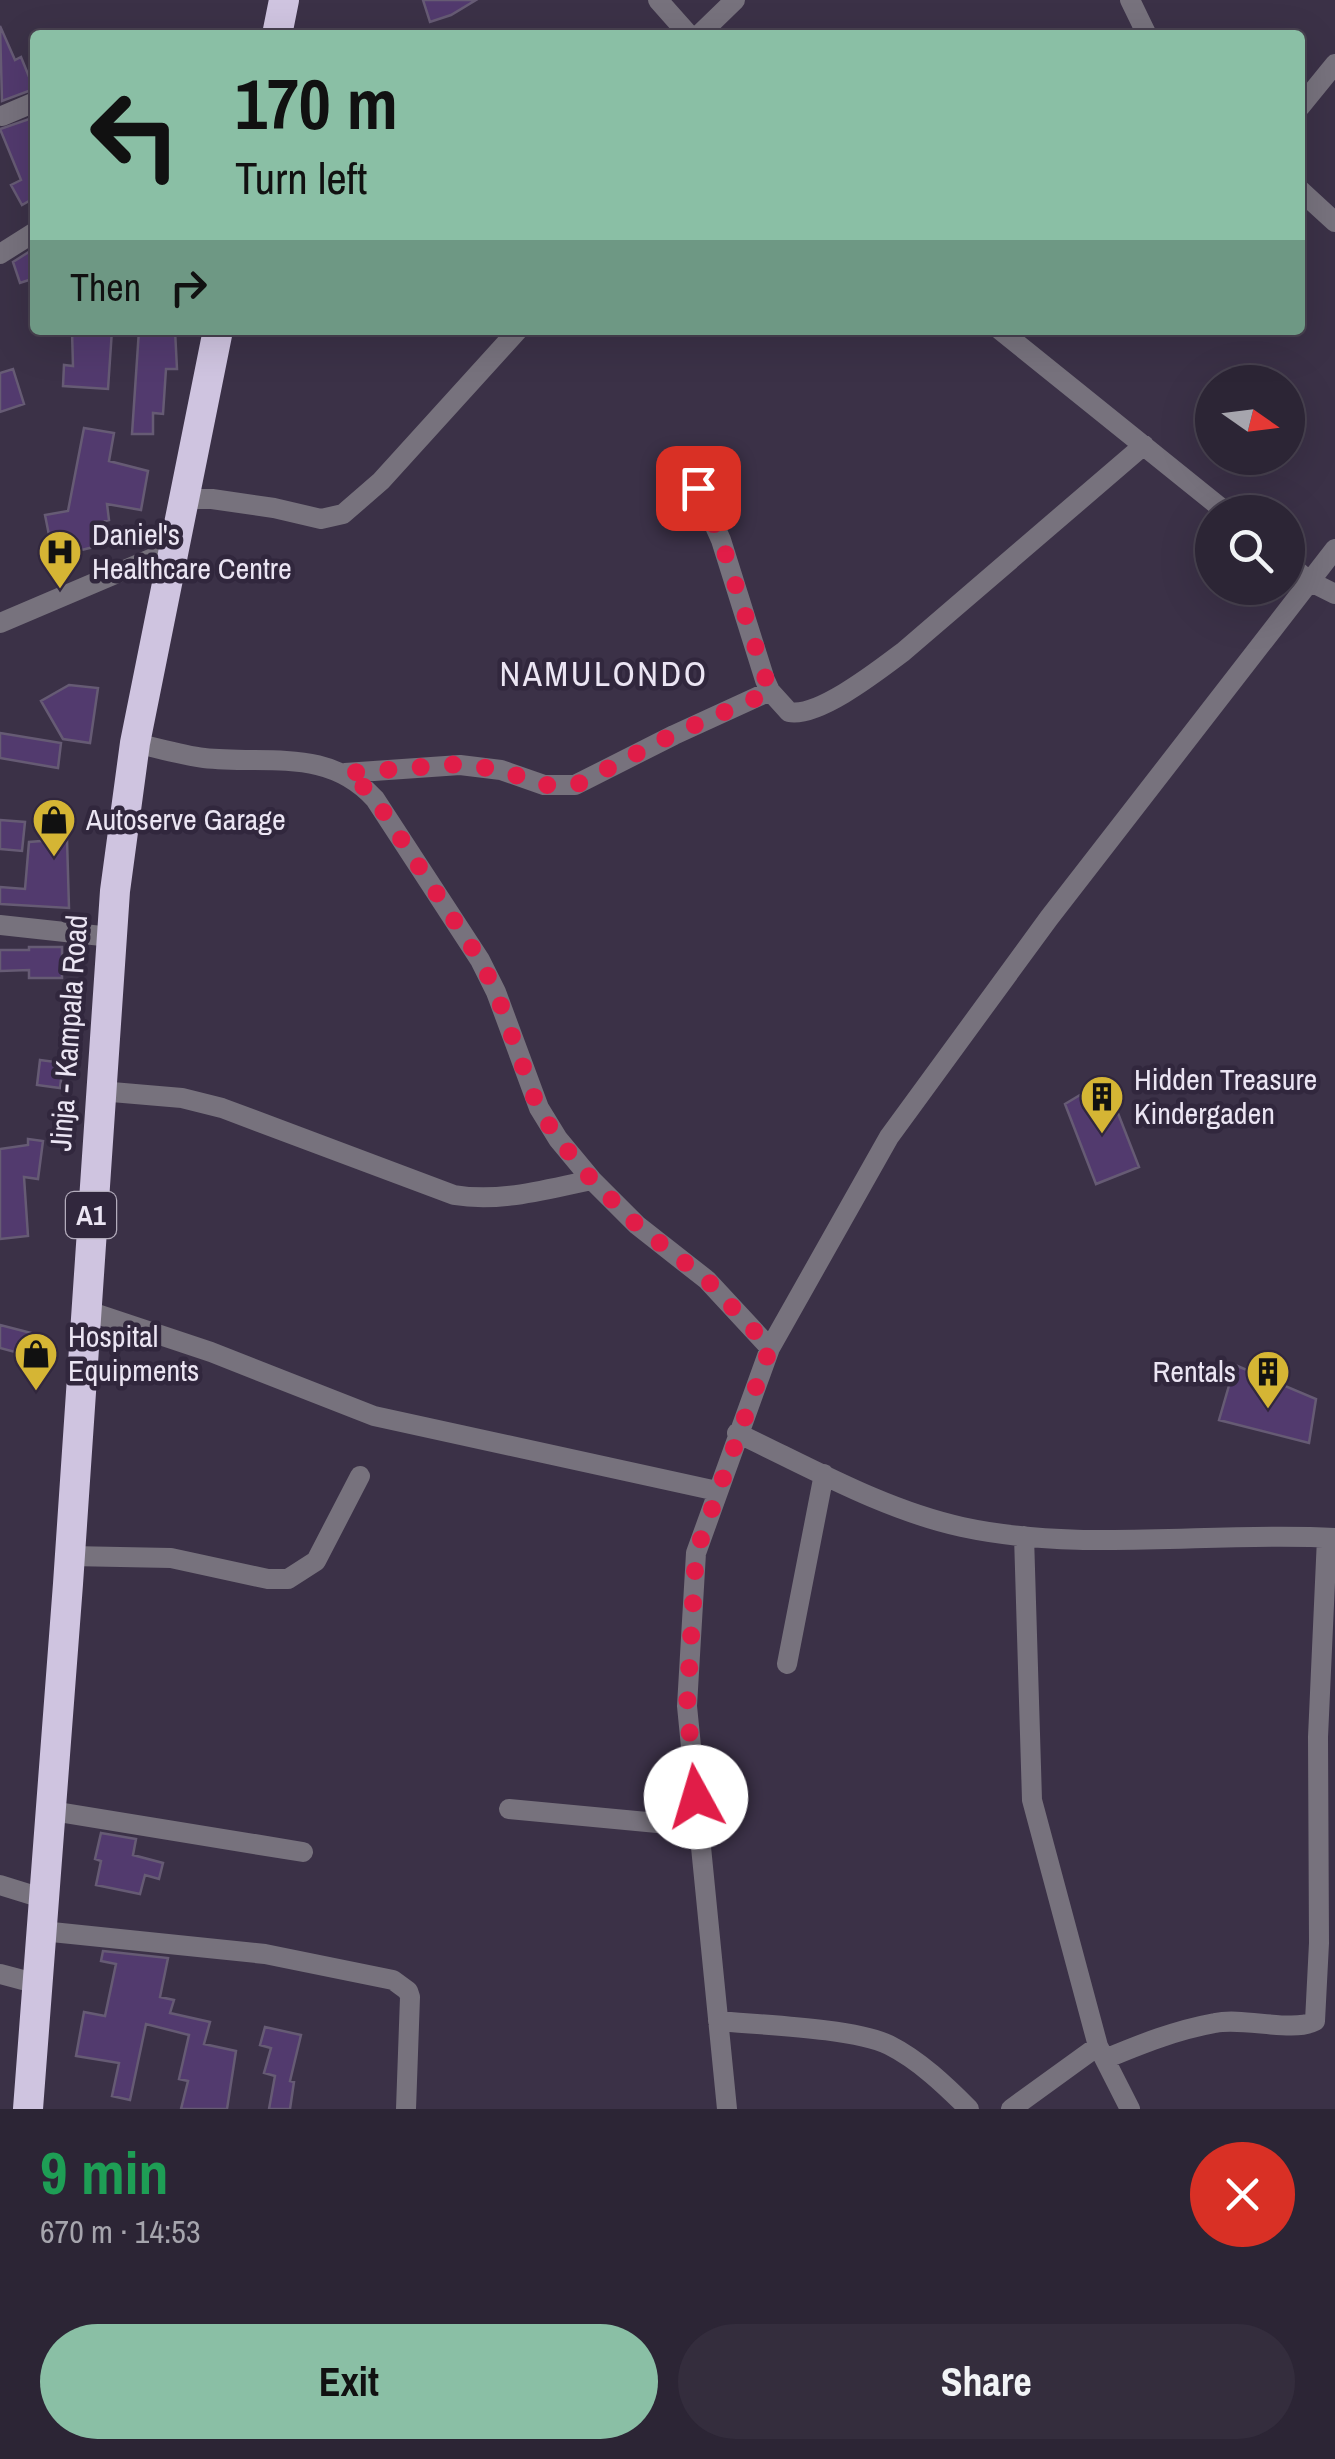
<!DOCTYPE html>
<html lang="en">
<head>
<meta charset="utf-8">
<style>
	body { margin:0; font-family:"Archivo Narrow",sans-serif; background:#342d3d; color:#f1f3f6; height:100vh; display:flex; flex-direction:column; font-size:38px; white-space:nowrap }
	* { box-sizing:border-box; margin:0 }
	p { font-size:32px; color:#a6a5ad }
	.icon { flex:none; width:55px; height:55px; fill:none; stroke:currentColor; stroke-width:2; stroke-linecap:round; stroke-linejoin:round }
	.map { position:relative; height:2109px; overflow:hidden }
	.drawer { display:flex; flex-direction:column; background:#2c2535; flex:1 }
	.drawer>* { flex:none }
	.banner { position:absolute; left:30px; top:30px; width:1275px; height:305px; border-radius:10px; box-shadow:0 10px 40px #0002,0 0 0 2px #484250; background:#8abfa5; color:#111; overflow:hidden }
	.needle { width:65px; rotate:104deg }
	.tools { position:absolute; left:1195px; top:365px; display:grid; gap:20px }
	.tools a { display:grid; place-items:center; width:110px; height:110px; border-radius:50%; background:#2c2535; box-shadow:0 10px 40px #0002,0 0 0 2px #484250; font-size:50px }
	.pin { position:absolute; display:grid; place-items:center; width:85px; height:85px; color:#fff; margin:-42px; border-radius:20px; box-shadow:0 5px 15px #0006 }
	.me { position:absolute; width:110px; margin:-55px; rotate:354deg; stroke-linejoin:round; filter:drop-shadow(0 0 8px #0008) }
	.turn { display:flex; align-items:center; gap:35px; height:210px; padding:0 40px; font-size:45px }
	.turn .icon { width:130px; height:130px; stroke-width:2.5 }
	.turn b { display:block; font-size:70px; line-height:85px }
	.then { display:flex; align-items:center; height:95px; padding:0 40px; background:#0003; gap:20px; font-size:38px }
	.round { display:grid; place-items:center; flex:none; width:105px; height:105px; border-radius:52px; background:#342d3d }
	.headline { display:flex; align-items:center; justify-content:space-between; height:170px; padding:0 40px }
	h1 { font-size:60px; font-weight:700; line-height:75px; color:#1e9e55 }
	.cta { display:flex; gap:20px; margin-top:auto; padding:20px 40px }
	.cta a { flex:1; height:115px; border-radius:60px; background:#8abfa5; color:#111; font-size:40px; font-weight:700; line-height:115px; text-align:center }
	.cta a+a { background:#342d3d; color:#f1f3f6 }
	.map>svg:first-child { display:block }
	.building { fill:#523a6e; stroke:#665b74; stroke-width:2.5 }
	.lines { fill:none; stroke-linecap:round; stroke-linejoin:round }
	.minor { stroke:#77727d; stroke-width:20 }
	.highway { stroke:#cfc4e0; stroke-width:30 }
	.route { stroke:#e11d48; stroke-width:18; stroke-dasharray:0 32.4 }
	.labels { text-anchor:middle; stroke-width:9; stroke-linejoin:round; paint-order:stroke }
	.shield { fill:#31273d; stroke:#b3acbc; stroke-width:2.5 }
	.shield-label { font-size:28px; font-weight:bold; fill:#ebe5f3 }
	.poi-label { font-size:30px; fill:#ebe5f3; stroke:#31273d; text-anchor:start }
	.street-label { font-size:30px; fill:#ebe5f3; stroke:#31273d }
	.quarter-label { font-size:35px; letter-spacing:2.5px; fill:#ebe5f3; stroke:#31273d }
</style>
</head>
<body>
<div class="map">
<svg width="1335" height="2109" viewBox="0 0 1335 2109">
	<rect width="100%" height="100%" fill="#3b3147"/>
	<path class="building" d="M423,0H476L451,15L430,22Z
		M0,26L15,60L21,57L34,89L2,101Z
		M35,117V214L29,201L22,205L11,185L21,180L0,129Z
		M35,248V278L20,283L13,262Z
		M112,330L108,389L63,386L64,365L73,366L72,331Z
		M139,330H175L177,369H166L163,414L153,413V434H132Z
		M13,369L24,404L0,412V373Z
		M84,428L114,433L109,461L148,471L141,510L107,504L109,520L105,521L110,543L49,558L45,541L50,540L45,515L68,511Z
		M69,685L98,688L90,743L63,739L41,701Z
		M0,733L61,743L58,768L0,758Z
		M0,820L25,822L22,851L0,849Z
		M67,839L69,908L0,904V887L25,889L29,842Z
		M29,947H62V978H29V970L0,971V950H29Z
		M40,1060L63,1063L60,1088L37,1085Z
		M1105,1080L1139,1167L1096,1184L1065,1104Z
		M28,1139L43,1141L38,1179L24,1177L28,1236L0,1239V1149L28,1145Z
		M0,1325L31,1333L26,1355L0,1348Z
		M1235,1365L1316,1399L1309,1443L1219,1420Z
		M101,1833L136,1839L133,1855L163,1863L159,1879L145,1875L140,1894L96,1885L101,1861L95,1859Z
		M103,1951L168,1958L160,1997L174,2000L170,2013L210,2022L204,2044L236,2051L227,2109H181L188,2081L179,2079L189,2035L146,2024L130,2100L112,2096L119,2063L76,2056L84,2012L105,2016L116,1964L101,1961Z
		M265,2027L301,2035L290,2081L294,2082L290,2109H269L275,2076L264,2073L271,2048L260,2045Z"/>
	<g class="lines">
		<path class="minor" d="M658,0L689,35
			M1130,0L1147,35
			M699,35L735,0
			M1300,107L1335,64
			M2,116L35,102
			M1300,190L1335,222
			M0,254L35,232
			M1000,330L1226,512
			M698,488L721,540L765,680L770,691L789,712C818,718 879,670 903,652L1144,445
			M184,499H212L274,508L321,519L343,514L381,481L518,330
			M1288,563L1309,581L1335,594
			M0,623L174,549
			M135,743C158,748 181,755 204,758C267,765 328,747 375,799L480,960L496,992L539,1108L558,1139L592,1180L637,1225L707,1280L770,1348
			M345,773L460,765L501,770L544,785H575L674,735L770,691
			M0,925L111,937
			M100,1091L182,1098L222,1108L454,1195C501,1203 546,1189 592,1180
			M85,1310L211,1352L374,1416L717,1491
			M737,1433C809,1467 884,1510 962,1527C1082,1553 1213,1531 1335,1538
			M1024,1536L1032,1800L1098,2046L1130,2109
			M70,1556L171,1558L268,1579H288L316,1561L360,1476
			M787,1664L824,1474
			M509,1809L700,1827
			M52,1811L303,1852
			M0,1885L45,1899
			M42,1931L265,1954L393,1980L408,1991L410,1997L406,2109
			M0,1974L38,1984
			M718,2021C760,2025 854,2028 889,2045C919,2060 946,2086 969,2109
			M1105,2059C1141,2044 1176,2030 1215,2023C1244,2017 1293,2033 1315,2021L1319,1943L1318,1737L1327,1538
			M727,2109L687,1706L696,1553L770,1348L889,1137L1049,918L1335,549
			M1011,2109L1098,2046"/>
		<path class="highway" d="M277,35L284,0
			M28,2109L68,1584L115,891L135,743L218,330"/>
	</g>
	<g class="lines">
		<path class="route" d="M696,1797L687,1706L696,1553L770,1348L707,1280L637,1225L592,1180L558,1139L538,1108L496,992L480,960L375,799L359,782L346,773L460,764L501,770L544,785H576L674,734L770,692L721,540L698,488"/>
	</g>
	<defs>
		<symbol id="hospital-pin" viewBox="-11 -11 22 30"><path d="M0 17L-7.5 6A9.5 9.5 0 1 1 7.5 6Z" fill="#d5b534" stroke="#31273d"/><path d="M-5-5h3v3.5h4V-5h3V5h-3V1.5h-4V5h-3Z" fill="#111"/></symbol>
		<symbol id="shop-pin" viewBox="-11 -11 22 30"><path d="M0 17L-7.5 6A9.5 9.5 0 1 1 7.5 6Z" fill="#d5b534" stroke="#31273d"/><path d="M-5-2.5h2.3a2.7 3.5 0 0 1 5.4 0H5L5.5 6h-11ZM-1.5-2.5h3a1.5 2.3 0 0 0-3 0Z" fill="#111"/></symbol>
		<symbol id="building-pin" viewBox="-11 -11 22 30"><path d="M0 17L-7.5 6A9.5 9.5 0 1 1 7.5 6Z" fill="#d5b534" stroke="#31273d"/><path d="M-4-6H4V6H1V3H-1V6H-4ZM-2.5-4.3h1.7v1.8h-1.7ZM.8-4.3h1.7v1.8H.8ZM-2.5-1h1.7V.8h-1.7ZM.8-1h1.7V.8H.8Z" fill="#111"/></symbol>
	</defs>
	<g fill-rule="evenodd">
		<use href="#hospital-pin" x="35" y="527" width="50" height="68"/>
		<use href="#shop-pin" x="29" y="795" width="50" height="68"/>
		<use href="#building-pin" x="1077" y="1072" width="50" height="68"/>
		<use href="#shop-pin" x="11" y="1329" width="50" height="68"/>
		<use href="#building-pin" x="1243" y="1347" width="50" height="68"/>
	</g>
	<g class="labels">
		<rect class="shield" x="66" y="1192" width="50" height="46" rx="8"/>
		<g class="shield-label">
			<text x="91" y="1225">A1</text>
		</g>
		<g class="poi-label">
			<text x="92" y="545">Daniel's<tspan x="92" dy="34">Healthcare Centre</tspan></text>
			<text x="86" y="830">Autoserve Garage</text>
			<text x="1134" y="1090">Hidden Treasure<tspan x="1134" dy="34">Kindergaden</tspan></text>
			<text x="68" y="1347">Hospital<tspan x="68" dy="34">Equipments</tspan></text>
			<text x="1236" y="1382" text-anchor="end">Rentals</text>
		</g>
		<g class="street-label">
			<text transform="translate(69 1033) rotate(-86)" y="10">Jinja - Kampala Road</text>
		</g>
		<g class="quarter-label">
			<text x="604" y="686">NAMULONDO</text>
		</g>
	</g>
</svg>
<div class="tools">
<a><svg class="needle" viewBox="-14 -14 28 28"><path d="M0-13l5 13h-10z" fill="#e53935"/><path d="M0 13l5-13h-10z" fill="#a6a5ad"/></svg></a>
<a><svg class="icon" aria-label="search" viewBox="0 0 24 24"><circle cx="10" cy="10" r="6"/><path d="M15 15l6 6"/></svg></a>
</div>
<div class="pin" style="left:698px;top:488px;background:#d93025"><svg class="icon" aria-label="arrive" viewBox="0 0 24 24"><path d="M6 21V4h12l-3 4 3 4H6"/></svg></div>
<svg class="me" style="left:696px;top:1797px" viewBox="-20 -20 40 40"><circle r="19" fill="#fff"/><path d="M0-13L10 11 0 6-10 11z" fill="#e11d48"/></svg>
<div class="banner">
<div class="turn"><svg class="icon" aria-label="left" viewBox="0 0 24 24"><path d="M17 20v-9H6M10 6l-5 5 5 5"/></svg><div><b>170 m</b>Turn left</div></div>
<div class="then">Then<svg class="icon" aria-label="right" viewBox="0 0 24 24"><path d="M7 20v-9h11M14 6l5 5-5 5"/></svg></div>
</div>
</div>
<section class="drawer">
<div class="headline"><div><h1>9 min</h1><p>670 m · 14:53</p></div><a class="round" style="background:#d93025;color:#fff"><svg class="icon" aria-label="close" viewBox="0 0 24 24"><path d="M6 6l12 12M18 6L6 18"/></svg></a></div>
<div class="cta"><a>Exit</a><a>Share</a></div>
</section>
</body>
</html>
